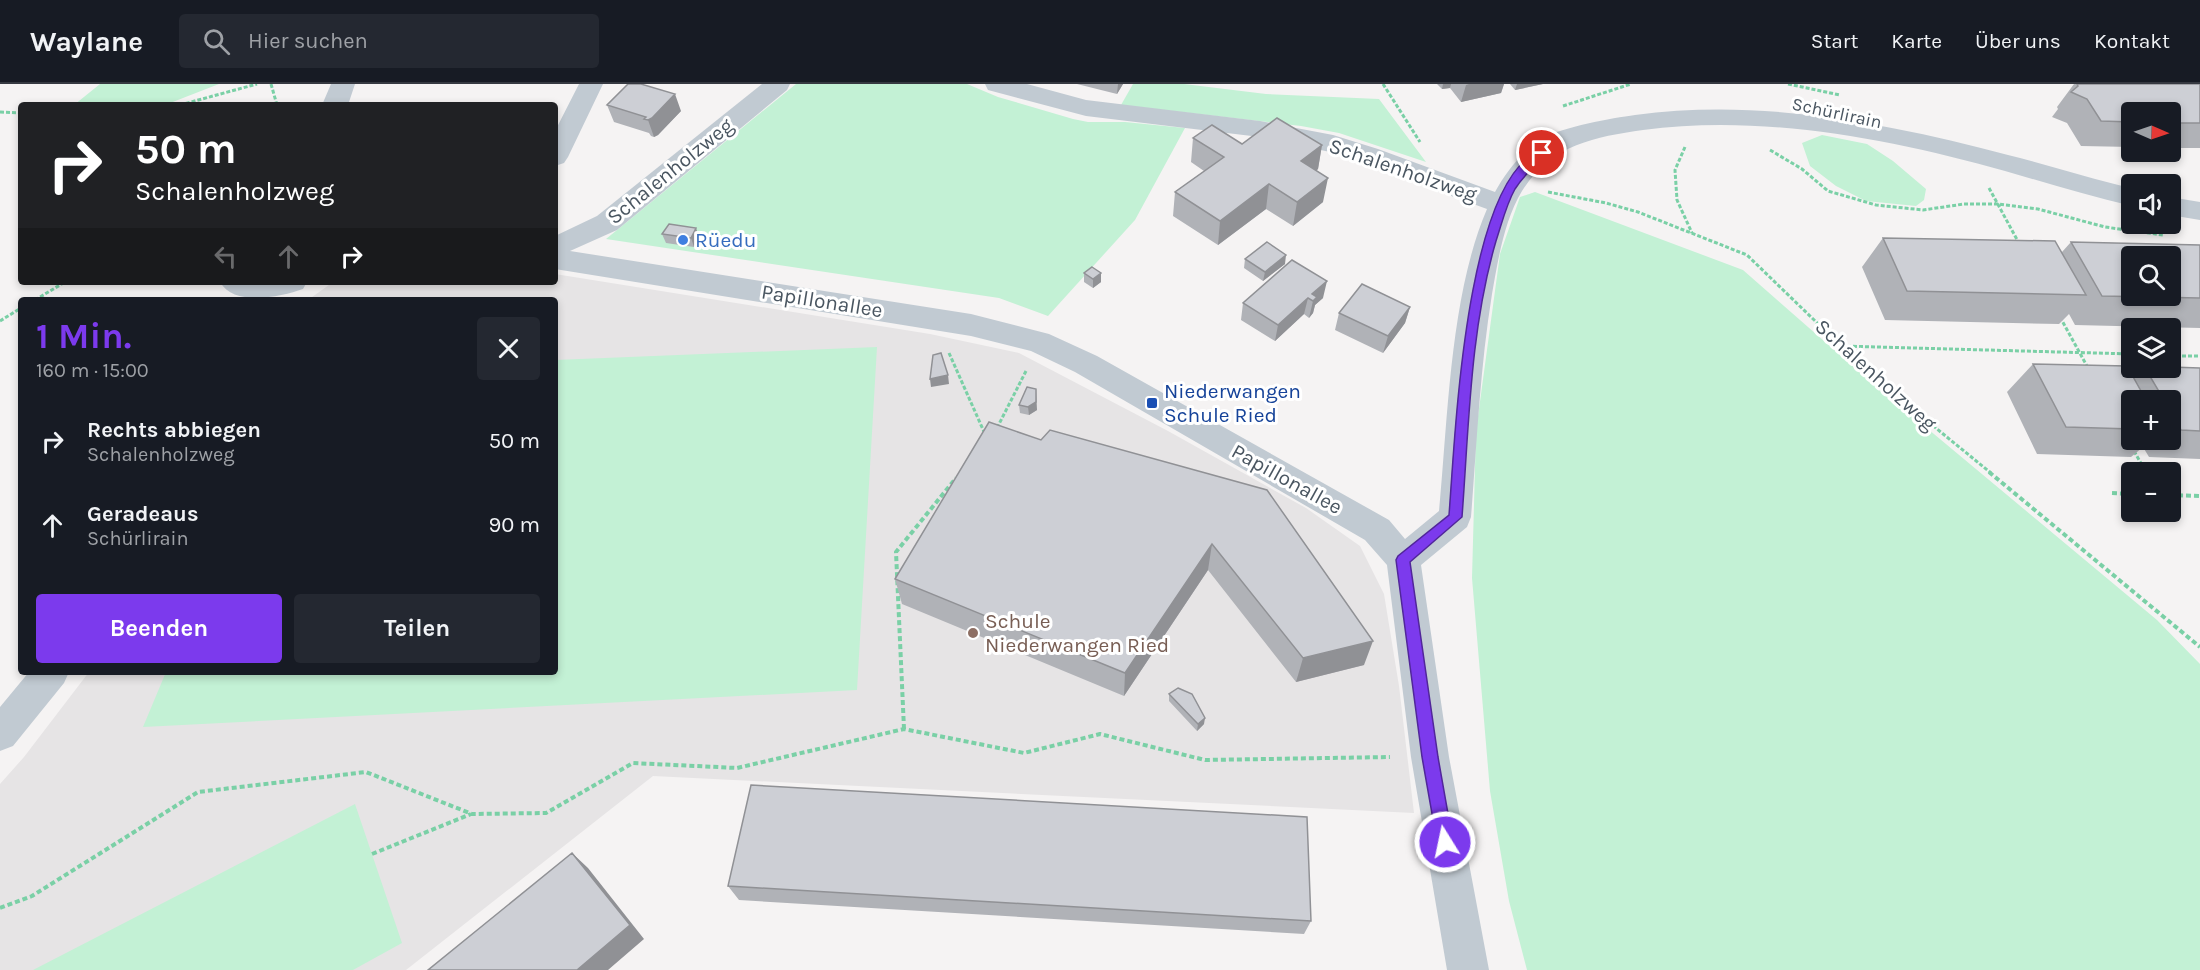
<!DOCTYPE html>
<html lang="de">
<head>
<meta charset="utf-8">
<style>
	body { margin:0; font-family:Karla,sans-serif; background:#242831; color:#f1f3f6; height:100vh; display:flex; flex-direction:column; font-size:22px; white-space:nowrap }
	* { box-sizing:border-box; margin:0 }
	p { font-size:20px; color:#9ea1a6 }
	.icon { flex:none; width:33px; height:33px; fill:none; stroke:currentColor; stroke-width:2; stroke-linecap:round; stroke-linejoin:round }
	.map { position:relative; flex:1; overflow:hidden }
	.panel { position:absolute; left:18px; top:213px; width:540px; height:378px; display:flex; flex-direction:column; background:#171b24; border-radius:6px; box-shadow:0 3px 9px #0003 }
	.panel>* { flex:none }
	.banner { position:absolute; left:18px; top:18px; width:540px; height:183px; border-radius:6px; box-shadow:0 3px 9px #0003; background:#202124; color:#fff; overflow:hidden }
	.needle { width:39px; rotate:92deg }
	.tools { position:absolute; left:2121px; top:18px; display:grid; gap:12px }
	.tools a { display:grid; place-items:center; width:60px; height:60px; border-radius:6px; background:#171b24; box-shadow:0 3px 9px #0003; font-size:30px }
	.pin { position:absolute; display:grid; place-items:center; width:51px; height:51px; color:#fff; margin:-26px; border:3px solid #fff; border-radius:50%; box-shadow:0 2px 6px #0007 }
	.me { position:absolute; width:66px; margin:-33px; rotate:350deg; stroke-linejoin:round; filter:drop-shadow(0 0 4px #0008) }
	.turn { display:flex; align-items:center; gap:21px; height:126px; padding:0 18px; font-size:27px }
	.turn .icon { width:78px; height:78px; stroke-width:2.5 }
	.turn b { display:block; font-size:42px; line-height:51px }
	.lanes { display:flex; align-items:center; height:57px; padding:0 18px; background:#0003; justify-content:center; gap:30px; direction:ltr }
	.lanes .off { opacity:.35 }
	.round { display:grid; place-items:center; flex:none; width:63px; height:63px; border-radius:6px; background:#242831 }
	.headline { display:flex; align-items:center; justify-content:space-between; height:102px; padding:0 18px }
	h1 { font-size:36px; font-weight:700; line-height:45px; color:#7c3aed }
	.action { display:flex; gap:12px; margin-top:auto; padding:12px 18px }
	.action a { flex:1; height:69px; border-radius:6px; background:#7c3aed; color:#fff; font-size:24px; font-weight:700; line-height:69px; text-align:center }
	.action a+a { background:#242831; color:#f1f3f6 }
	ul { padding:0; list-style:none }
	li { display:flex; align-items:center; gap:18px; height:84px; padding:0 18px }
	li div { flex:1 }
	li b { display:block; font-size:22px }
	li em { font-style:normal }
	header { display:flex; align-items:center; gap:36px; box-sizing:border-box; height:84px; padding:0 30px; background:#171b24; border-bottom:2px solid #363941 }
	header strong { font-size:28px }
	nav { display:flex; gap:33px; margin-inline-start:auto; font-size:21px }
	.search { width:420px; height:54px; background:#242831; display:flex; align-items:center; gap:15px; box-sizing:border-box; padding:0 21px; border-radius:6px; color:#9ea1a6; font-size:22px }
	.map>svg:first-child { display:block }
	.education { fill:#e6e4e5 }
	.green { fill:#c3f1d5 }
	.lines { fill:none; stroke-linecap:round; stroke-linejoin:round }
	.path-far1 { stroke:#7ad0a6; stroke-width:3; stroke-dasharray:4 2; stroke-linecap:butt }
	.path { stroke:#7ad0a6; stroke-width:4; stroke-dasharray:5 3; stroke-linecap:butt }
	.minor { fill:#c1cad2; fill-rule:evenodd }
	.wall { fill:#b0b2b7; fill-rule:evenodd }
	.shaded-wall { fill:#909195 }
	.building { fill:#cdcfd5; stroke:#909195; stroke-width:1.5; fill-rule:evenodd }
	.route { fill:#7c3aed; stroke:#51269a; stroke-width:1.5 }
	.shop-dot { fill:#3f7fe0; stroke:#fff; stroke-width:2 }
	.transit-dot { fill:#1a4fb4; stroke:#fff; stroke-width:2 }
	.education-dot { fill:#8d6e63; stroke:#fff; stroke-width:2 }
	.labels { text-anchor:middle; stroke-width:6; stroke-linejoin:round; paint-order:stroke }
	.far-street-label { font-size:18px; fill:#4a5661; stroke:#fff }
	.street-label { font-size:21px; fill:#4a5661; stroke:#fff }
	.shop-label { font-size:21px; fill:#366cbe; stroke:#fff; text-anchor:start }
	.transit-label { font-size:21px; fill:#164399; stroke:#fff; text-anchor:start }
	.education-label { font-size:21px; fill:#785e54; stroke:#fff; text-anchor:start }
</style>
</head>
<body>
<header>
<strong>Waylane</strong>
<div class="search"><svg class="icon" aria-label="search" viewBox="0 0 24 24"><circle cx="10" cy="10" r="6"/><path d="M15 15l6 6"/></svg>Hier suchen</div>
<nav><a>Start</a><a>Karte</a><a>Über uns</a><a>Kontakt</a></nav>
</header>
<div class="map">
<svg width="2200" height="886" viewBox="0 0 2200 886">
	<rect width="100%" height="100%" fill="#f5f3f3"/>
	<path class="education" d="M555,190L930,250L1019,269L1168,347L1306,424L1360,462L1384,510L1399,602L1414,729L653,692L406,886H0V700L24,673L89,588H555V216H308L333,198H555Z"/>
	<path class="green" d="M100,0H219L165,21H74Z
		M796,0H967L998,13L1073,35L1088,38H1125L1185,44L1135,136L1048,232L999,214L606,155Z
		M1133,0H1184L1266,10L1379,15L1426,78L1339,49L1301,42L1121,21Z
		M1822,51L1867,60L1893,77L1926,105L1924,116L1916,122L1866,117L1836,102L1810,82L1802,59Z
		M1535,108L1743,186L1856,285L2157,536L2200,580V886H1527L1509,817L1490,707L1472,494L1476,347L1500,170L1520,113Z
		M877,263L857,606L143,643L166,588H555V276Z
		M355,720L402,859L353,886H33Z"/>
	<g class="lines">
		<path class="path-far1" d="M271,0L277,21
			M1383,0L1420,58
			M1788,0L1840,11
			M180,21L257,0
			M1563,22L1631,0
			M0,28L21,29
			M1685,63L1675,86L1677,116L1692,149
			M1770,66L1802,85L1828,107L1876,121L1923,126L1964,120H1998L2038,125L2105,143L2163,151
			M1989,104L2020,161
			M1548,108L1606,119L1638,128L1747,171L1872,292L1991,389
			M35,216L65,198
			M2060,233L2088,284
			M0,237L21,224
			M1841,262L2132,270
			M949,269L985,350
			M2170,272H2200
			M997,344L1026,287
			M2134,367L2146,388"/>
		<path class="path" d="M1989,388L2200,563
			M2112,409L2132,410
			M2170,411L2200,412
			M904,645L896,468L956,394
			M372,770L471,730
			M0,824L32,812L198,708L366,688L472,730L546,729L633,679L737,684L904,645L1024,669L1100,650L1205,676L1390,673"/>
		<path class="minor" d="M331,0H355L348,21H322Z
			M579,0H603L568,73L564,79L555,82V47Z
			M762,0H790L787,6L617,146L570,167L971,230L1049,250L1097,272L1389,436L1405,455L1439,427C1448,334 1450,211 1487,125L1330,68L1260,53L1086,32L988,6L985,0H1027L1086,16L1260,37L1333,51L1378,65L1495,108C1506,88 1523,66 1543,54C1563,43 1612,34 1635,31C1760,14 1888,39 2008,71C2050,81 2090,95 2132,104V122C2089,112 2047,99 2005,87C1890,55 1763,30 1643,46C1594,53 1551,61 1522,107C1504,137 1498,176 1492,210C1480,284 1477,358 1471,433L1467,443L1421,481L1449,673L1489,886H1447L1411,673L1387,481L1365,456L1075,288L1031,267L971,252L555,185V152L597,132Z
			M2170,113L2200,118V136L2170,131Z
			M220,198H307L303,205C280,213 234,223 220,198Z
			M29,588H69L64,599L13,662L0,667V623Z"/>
	</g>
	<path class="wall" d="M1077,0H1123L1117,10Z
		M1437,0H1504L1501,9L1461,18L1450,4L1442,5Z
		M1510,0H1543L1515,6Z
		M2074,0H2200V64H2170V28H2132V63L2081,62L2067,39L2052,33L2058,25L2057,23Z
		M607,21L681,27L658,51L654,53L651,52L649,49L614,38Z
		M1193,54L1242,60L1322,61L1318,85L1316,87L1323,118L1293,142L1266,125L1218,161L1173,132L1175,108L1204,87L1191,78Z
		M662,150L699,153L694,163L666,159Z
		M1883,154L2062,168L2071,158L2200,161V244L2075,241L2069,230L2059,240L1885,236L1862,183Z
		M1245,175L1285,180L1263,197L1244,184Z
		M1292,176L1323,214L1315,221L1313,229L1309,234L1304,230L1275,257L1241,236L1243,219Z
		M1084,189L1101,198L1093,204L1084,198Z
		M1410,223L1405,239L1383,269L1335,246L1339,229Z
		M2033,280L2133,293L2143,284H2200V375L2149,373L2143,363L2131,373L2037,370L2007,308ZM2132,316H2170V356H2132Z
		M1027,303L1037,326L1029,331L1020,329L1019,321Z
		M1041,356L1267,406L1364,581L1296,598L1208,486L1124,612L902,520L895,495Z
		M1169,610L1204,640L1197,647L1169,617Z
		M728,802L1311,837L1304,850L739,816Z"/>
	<path class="shaded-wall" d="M1118,0H1123L1117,10Z
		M1443,0H1451L1450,4L1442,5Z
		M1469,0H1504L1501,9L1461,18L1466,1Z
		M1517,0H1543L1515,6Z
		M675,10L681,27L658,51L654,53L648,36Z
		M1322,61L1318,85L1296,102L1301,77Z
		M1328,94L1323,118L1293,142L1297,118Z
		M1269,100L1266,125L1218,161L1220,137Z
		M696,144L699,153L694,163L691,154Z
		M1286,171L1285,180L1263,197L1265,188Z
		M1101,189V198L1093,204V195Z
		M1327,197L1323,214L1315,221L1313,229L1309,234L1313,217L1312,210Z
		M1308,214L1304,230L1275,257L1278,241Z
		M1410,223L1405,239L1383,269L1388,252Z
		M948,291L949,300L931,303L930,295Z
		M1036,305L1037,326L1029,331L1028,323Z
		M1212,460L1208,486L1124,612L1125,589Z
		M1373,557L1364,581L1296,598L1303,574Z
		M1205,634L1204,640L1197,647L1198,640Z
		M572,769L588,784L644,855L608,886H577Z"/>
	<path class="building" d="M628,0H641L675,10L652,34L648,36L644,35L646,33L607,21Z
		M2077,0H2200V39H2170V28H2132V38L2101,37L2087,15L2071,8L2078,2Z
		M1277,34L1322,61L1301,77L1328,94L1297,118L1269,100L1220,137L1175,108L1224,73L1193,54L1212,41L1242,60Z
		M669,140L696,144L691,154L662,150Z
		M1883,154L2055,157L2086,211L1907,207Z
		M1267,158L1286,171L1265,188L1245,175Z
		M2071,158L2200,161V214L2102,212ZM2132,172H2170V212H2132Z
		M1292,176L1327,197L1312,210L1317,213L1313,217L1308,214L1278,241L1243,219Z
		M1092,183L1101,189L1093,195L1084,189Z
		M1362,200L1410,223L1388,252L1339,229Z
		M941,269L948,291L930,295L933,271Z
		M2033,280L2127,282L2146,316H2132V345L2066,343Z
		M2170,283L2200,284V347L2181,346L2170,328V316H2164L2145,284Z
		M1027,303L1036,305V318L1028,323L1019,321Z
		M989,338L1041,356L1050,346L1267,406L1373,557L1303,574L1212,460L1125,589L895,495Z
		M1178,604L1192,610L1205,634L1198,640L1169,610Z
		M751,701L1307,733L1311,837L728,802Z
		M572,769L630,841L577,886H428Z"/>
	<path class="route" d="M1542,66L1547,69L1546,72C1534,82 1523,92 1515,105C1506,121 1502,139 1496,157C1470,246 1469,341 1462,433L1410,478L1438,673L1453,758L1451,764L1445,766L1440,764L1437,758L1422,673L1396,476L1398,472L1449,431C1455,359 1464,92 1542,66Z"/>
	<circle class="shop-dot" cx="683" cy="156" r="6"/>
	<rect class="transit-dot" x="1146" y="313" width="12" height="12" rx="3"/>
	<circle class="education-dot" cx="973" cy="549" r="6"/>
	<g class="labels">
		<g class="far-street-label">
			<text transform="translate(1837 29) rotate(12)" y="6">Schürlirain</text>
		</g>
		<g class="street-label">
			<text transform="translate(1403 86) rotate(19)" y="7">Schalenholzweg</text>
			<text transform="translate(670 87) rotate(-39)" y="7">Schalenholzweg</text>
			<text transform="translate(822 217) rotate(9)" y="7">Papillonallee</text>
			<text transform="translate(1876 291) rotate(42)" y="7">Schalenholzweg</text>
			<text transform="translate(1287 395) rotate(29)" y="7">Papillonallee</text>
		</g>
		<g class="shop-label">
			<text x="695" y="163">Rüedu</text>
		</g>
		<g class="transit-label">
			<text x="1164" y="314">Niederwangen<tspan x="1164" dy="24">Schule Ried</tspan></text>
		</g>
		<g class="education-label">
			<text x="985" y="544">Schule<tspan x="985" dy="24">Niederwangen Ried</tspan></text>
		</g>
	</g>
</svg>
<div class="tools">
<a><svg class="needle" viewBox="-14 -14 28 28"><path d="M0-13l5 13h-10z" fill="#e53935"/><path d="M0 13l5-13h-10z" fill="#9ea1a6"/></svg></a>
<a><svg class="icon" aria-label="sound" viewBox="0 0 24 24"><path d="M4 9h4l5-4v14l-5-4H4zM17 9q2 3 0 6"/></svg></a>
<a><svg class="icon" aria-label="search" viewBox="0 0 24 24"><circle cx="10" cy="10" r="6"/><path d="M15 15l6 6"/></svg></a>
<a><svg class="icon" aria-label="layers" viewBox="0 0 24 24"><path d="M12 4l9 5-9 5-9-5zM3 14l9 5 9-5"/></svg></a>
<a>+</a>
<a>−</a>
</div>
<div class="pin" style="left:1542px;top:69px;background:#d93025"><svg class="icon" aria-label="arrive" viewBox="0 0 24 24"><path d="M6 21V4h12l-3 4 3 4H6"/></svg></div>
<svg class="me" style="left:1445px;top:758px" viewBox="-20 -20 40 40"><circle r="17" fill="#7c3aed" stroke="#fff" stroke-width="3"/><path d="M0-11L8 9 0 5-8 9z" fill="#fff"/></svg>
<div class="banner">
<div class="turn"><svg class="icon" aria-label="right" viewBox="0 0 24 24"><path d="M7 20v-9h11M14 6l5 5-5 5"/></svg><div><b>50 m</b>Schalenholzweg</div></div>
<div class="lanes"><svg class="icon off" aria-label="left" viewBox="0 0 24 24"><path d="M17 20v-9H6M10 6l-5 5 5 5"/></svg><svg class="icon off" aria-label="ahead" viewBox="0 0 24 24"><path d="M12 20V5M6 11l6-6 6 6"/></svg><svg class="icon" aria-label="right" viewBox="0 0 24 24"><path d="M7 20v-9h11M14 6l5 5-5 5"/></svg></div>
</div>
<section class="panel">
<div class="headline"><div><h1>1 Min.</h1><p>160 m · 15:00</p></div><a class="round"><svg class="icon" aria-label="close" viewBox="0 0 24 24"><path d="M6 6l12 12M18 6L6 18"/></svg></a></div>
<ul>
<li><svg class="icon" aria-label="right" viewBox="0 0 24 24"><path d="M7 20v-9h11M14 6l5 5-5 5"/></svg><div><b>Rechts abbiegen</b><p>Schalenholzweg</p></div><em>50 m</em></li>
<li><svg class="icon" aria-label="ahead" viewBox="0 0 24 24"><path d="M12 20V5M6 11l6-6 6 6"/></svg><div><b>Geradeaus</b><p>Schürlirain</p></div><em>90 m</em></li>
</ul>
<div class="action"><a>Beenden</a><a>Teilen</a></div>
</section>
</div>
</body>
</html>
